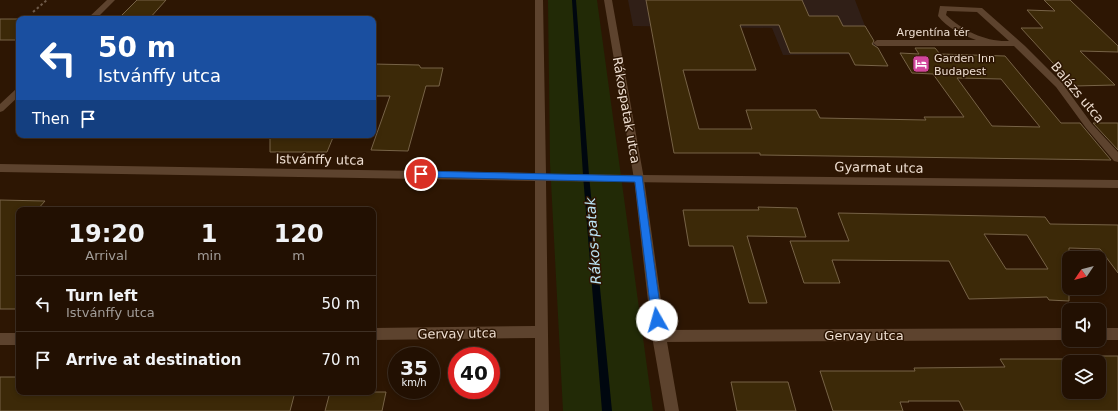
<!DOCTYPE html>
<html lang="en">
<head>
<meta charset="utf-8">
<style>
	body { margin:0; font-family:"DejaVu Sans",sans-serif; background:#2e1e11; color:#f1f3f6; height:100vh; display:flex; flex-direction:column; font-size:15px; white-space:nowrap }
	* { box-sizing:border-box; margin:0 }
	p { font-size:13px; color:#a29d99 }
	.icon { flex:none; width:22px; height:22px; fill:none; stroke:currentColor; stroke-width:2; stroke-linecap:round; stroke-linejoin:round }
	.map { position:relative; flex:1; overflow:hidden }
	.sheet { position:absolute; left:16px; top:207px; width:360px; height:188px; display:flex; flex-direction:column; background:#221002; border-radius:8px; box-shadow:0 2px 6px #0003,0 0 0 1px #3f3024 }
	.sheet>* { flex:none }
	.guide { position:absolute; left:16px; top:16px; width:360px; height:122px; border-radius:8px; box-shadow:0 2px 6px #0003,0 0 0 1px #3f3024; background:#1a4fa0; color:#fff; overflow:hidden }
	.needle { width:26px; rotate:235deg }
	.controls { position:absolute; left:1062px; top:251px; display:grid; gap:8px }
	.controls a { display:grid; place-items:center; width:44px; height:44px; border-radius:8px; background:#221002; box-shadow:0 2px 6px #0003,0 0 0 1px #3f3024; font-size:20px }
	.speed { position:absolute; left:388px; top:347px; display:flex; gap:8px; font-size:20px; font-weight:700; text-align:center }
	.speed>* { display:grid; place-content:center; width:52px; height:52px; border-radius:50%; background:#221002; box-shadow:0 2px 6px #0003,0 0 0 1px #3f3024; line-height:1 }
	.speed small { font-size:10px; font-weight:400 }
	.speed .limit { border:6px solid #d22; background:#fff; color:#111 }
	.pin { position:absolute; display:grid; place-items:center; width:34px; height:34px; color:#fff; margin:-17px; border:2px solid #fff; border-radius:50%; box-shadow:0 1px 4px #0007 }
	.me { position:absolute; width:44px; margin:-22px; rotate:353deg; stroke-linejoin:round; filter:drop-shadow(0 0 3px #0008) }
	.turn { display:flex; align-items:center; gap:14px; height:84px; padding:0 16px; font-size:18px }
	.turn .icon { width:52px; height:52px; stroke-width:2.5 }
	.turn b { display:block; font-size:28px; line-height:34px }
	.then { display:flex; align-items:center; height:38px; padding:0 16px; background:#0003; gap:8px; font-size:15px }
	.eta { display:flex; justify-content:space-evenly; align-items:center; height:68px; text-align:center }
	.eta b { font-size:24px; font-weight:800; line-height:28px }
	ul { padding:0; list-style:none }
	li { display:flex; align-items:center; gap:12px; height:56px; padding:0 16px; border-top:1px solid #3f3024 }
	li div { flex:1 }
	li b { display:block; font-size:15px }
	li em { font-style:normal }
	.map>svg:first-child { display:block }
	.industrial { fill:#301f17 }
	.green { fill:#222a06 }
	.lines { fill:none; stroke-linecap:round; stroke-linejoin:round }
	.stream { fill:#00070f; fill-rule:evenodd }
	.building { fill:#3c2908; stroke:#776347; fill-rule:evenodd }
	.path { stroke:#6f5b4a; stroke-width:2; stroke-dasharray:2.5 2.5; stroke-linecap:butt }
	.minor { fill:#5d432e; fill-rule:evenodd }
	.tertiary { fill:#5d432e; fill-rule:evenodd }
	.route { fill:#1a73e8; stroke:#114b97 }
	.labels { text-anchor:middle; stroke-width:3; stroke-linejoin:round; paint-order:stroke }
	.far-street-label { font-size:11px; fill:#eeded1; stroke:#2d1603 }
	.far-poi-label { font-size:11px; fill:#eeded1; stroke:#2d1603; text-anchor:start }
	.street-label { font-size:13px; fill:#eeded1; stroke:#2d1603 }
	.water-label { font-size:14px; font-style:italic; fill:#bbe4f5; stroke:#2d1603 }
</style>
</head>
<body>
<div class="map">
<svg width="1118" height="411" viewBox="0 0 1118 411">
	<rect width="100%" height="100%" fill="#2d1603"/>
	<path class="industrial" d="M628,0H855L865,26L881,54L783,55L772,28L633,26Z"/>
	<path class="green" d="M548,0H597L653,411H563L550,163Z"/>
	<g class="lines">
		<path class="stream" d="M572,0H576L589,175L612,411H602L583,175Z"/>
	</g>
	<path class="building" d="M137,0H166L149,19H118Z
		M646,0H802L809,16H838L843,26H865L874,41L872,44L878,48L888,66L855,65L849,53H790L779,25H740L756,70H683L699,129H752L746,110H816L820,118L926,120L924,117H964L933,74L912,73L900,53L919,54L915,48H935L940,54L1005,56L1061,123H1080L1111,160L760,155V153H674ZM957,78L1001,79L1040,127L992,126Z
		M1044,0H1070L1118,46V52L1080,51L1115,85L1074,86L1021,28H1043L1027,10L1055,11Z
		M0,19H19V40H0Z
		M373,64L419,65L421,68H443L439,86H426L408,151L371,150L390,96H373Z
		M1093,123H1118V150Z
		M270,135H334L327,152H270Z
		M0,200L45,201L37,210H19V309H0Z
		M758,207L797,208L806,237L747,236L767,303H749L733,246H689L683,210H759Z
		M838,213L1045,217L1050,224L1118,225V273L1100,249L1069,248V301L1049,300L1047,297L969,299L949,261L832,260L840,283H804L790,241H849ZM984,234L1027,235L1048,269H1006Z
		M1088,356H1118V411H964L959,401H908L909,402H900L903,411H833L820,371H915L914,368L1005,367L1000,359H1089ZM1069,362H1099V392H1069Z
		M0,377H19V392H295L290,411H0Z
		M731,382H788L796,411H737Z
		M330,392H386L382,411H325Z"/>
	<g class="lines">
		<path class="path" d="M33,12L47,0"/>
		<path class="minor" d="M107,0H115L96,19H87Z
			M535,0H543L546,174L1118,180V188L546,181L549,411H535V338L373,340V328L535,326V181L0,172V164L535,173Z
			M940,6L982,8L1025,46L1062,83L1092,124L1118,152V162L1114,161L1086,128L1056,87L1014,46H877L873,43L877,40H976C962,35 947,28 938,16ZM947,11L977,12L1009,41C986,42 963,31 946,15Z
			M19,88V96L3,111L0,112V104L16,89Z
			M1069,328V340L659,342L654,340L652,336L654,332L659,330Z
			M1099,328H1118V340H1099Z
			M0,333H19V345H0Z"/>
		<path class="tertiary" d="M604,0H612L644,179L666,336L679,411H665L652,336L634,179Z"/>
	</g>
	<path class="route" d="M421,171L642,176L662,320L661,323H653L652,320L635,182L421,177L417,174Z"/>
	<defs>
		<symbol id="hotel-square" viewBox="-11 -11 22 22"><rect x="-9" y="-9" width="18" height="18" rx="4" fill="#d1479c" stroke="#2d1603"/><path d="M-6-4.5h1.5V1H6V5H4.5V3h-9V5H-6ZM-4 0a1.8 1.8 0 1 1 3.6 0ZM.5 0V-2.5h3Q6-2.5 6 0Z" fill="#fff"/></symbol>
	</defs>
	<g fill-rule="evenodd">
		<use href="#hotel-square" x="911" y="54" width="20" height="20"/>
	</g>
	<g class="labels">
		<g class="far-street-label">
			<text x="933" y="36">Argentína tér</text>
		</g>
		<g class="far-poi-label">
			<text x="934" y="62">Garden Inn<tspan x="934" dy="13">Budapest</tspan></text>
		</g>
		<g class="street-label">
			<text transform="translate(1078 92) rotate(50)" y="5">Balázs utca</text>
			<text transform="translate(627 110) rotate(80)" y="5">Rákospatak utca</text>
			<text transform="translate(320 159) rotate(1)" y="5">Istvánffy utca</text>
			<text transform="translate(879 167) rotate(1)" y="5">Gyarmat utca</text>
			<text transform="translate(457 333) rotate(-1)" y="5">Gervay utca</text>
			<text x="864" y="340">Gervay utca</text>
		</g>
		<g class="water-label">
			<text transform="translate(593 241) rotate(-94)" y="5">Rákos-patak</text>
		</g>
	</g>
</svg>
<div class="controls">
<a><svg class="needle" viewBox="-14 -14 28 28"><path d="M0-13l5 13h-10z" fill="#e53935"/><path d="M0 13l5-13h-10z" fill="#a29d99"/></svg></a>
<a><svg class="icon" aria-label="sound" viewBox="0 0 24 24"><path d="M4 9h4l5-4v14l-5-4H4zM17 9q2 3 0 6"/></svg></a>
<a><svg class="icon" aria-label="layers" viewBox="0 0 24 24"><path d="M12 4l9 5-9 5-9-5zM3 14l9 5 9-5"/></svg></a>
</div>
<div class="speed"><div>35<small>km/h</small></div><div class="limit">40</div></div>
<div class="pin" style="left:421px;top:174px;background:#d93025"><svg class="icon" aria-label="arrive" viewBox="0 0 24 24"><path d="M6 21V4h12l-3 4 3 4H6"/></svg></div>
<svg class="me" style="left:657px;top:320px" viewBox="-20 -20 40 40"><circle r="19" fill="#fff"/><path d="M0-13L10 11 0 6-10 11z" fill="#1a73e8"/></svg>
<div class="guide">
<div class="turn"><svg class="icon" aria-label="left" viewBox="0 0 24 24"><path d="M17 20v-9H6M10 6l-5 5 5 5"/></svg><div><b>50 m</b>Istvánffy utca</div></div>
<div class="then">Then<svg class="icon" aria-label="arrive" viewBox="0 0 24 24"><path d="M6 21V4h12l-3 4 3 4H6"/></svg></div>
</div>
<section class="sheet">
<div class="eta">
<div><b>19:20</b><p>Arrival</p></div>
<div><b>1</b><p>min</p></div>
<div><b>120</b><p>m</p></div>
</div>
<ul>
<li><svg class="icon" aria-label="left" viewBox="0 0 24 24"><path d="M17 20v-9H6M10 6l-5 5 5 5"/></svg><div><b>Turn left</b><p>Istvánffy utca</p></div><em>50 m</em></li>
<li><svg class="icon" aria-label="arrive" viewBox="0 0 24 24"><path d="M6 21V4h12l-3 4 3 4H6"/></svg><div><b>Arrive at destination</b></div><em>70 m</em></li>
</ul>
</section>
</div>
</body>
</html>
